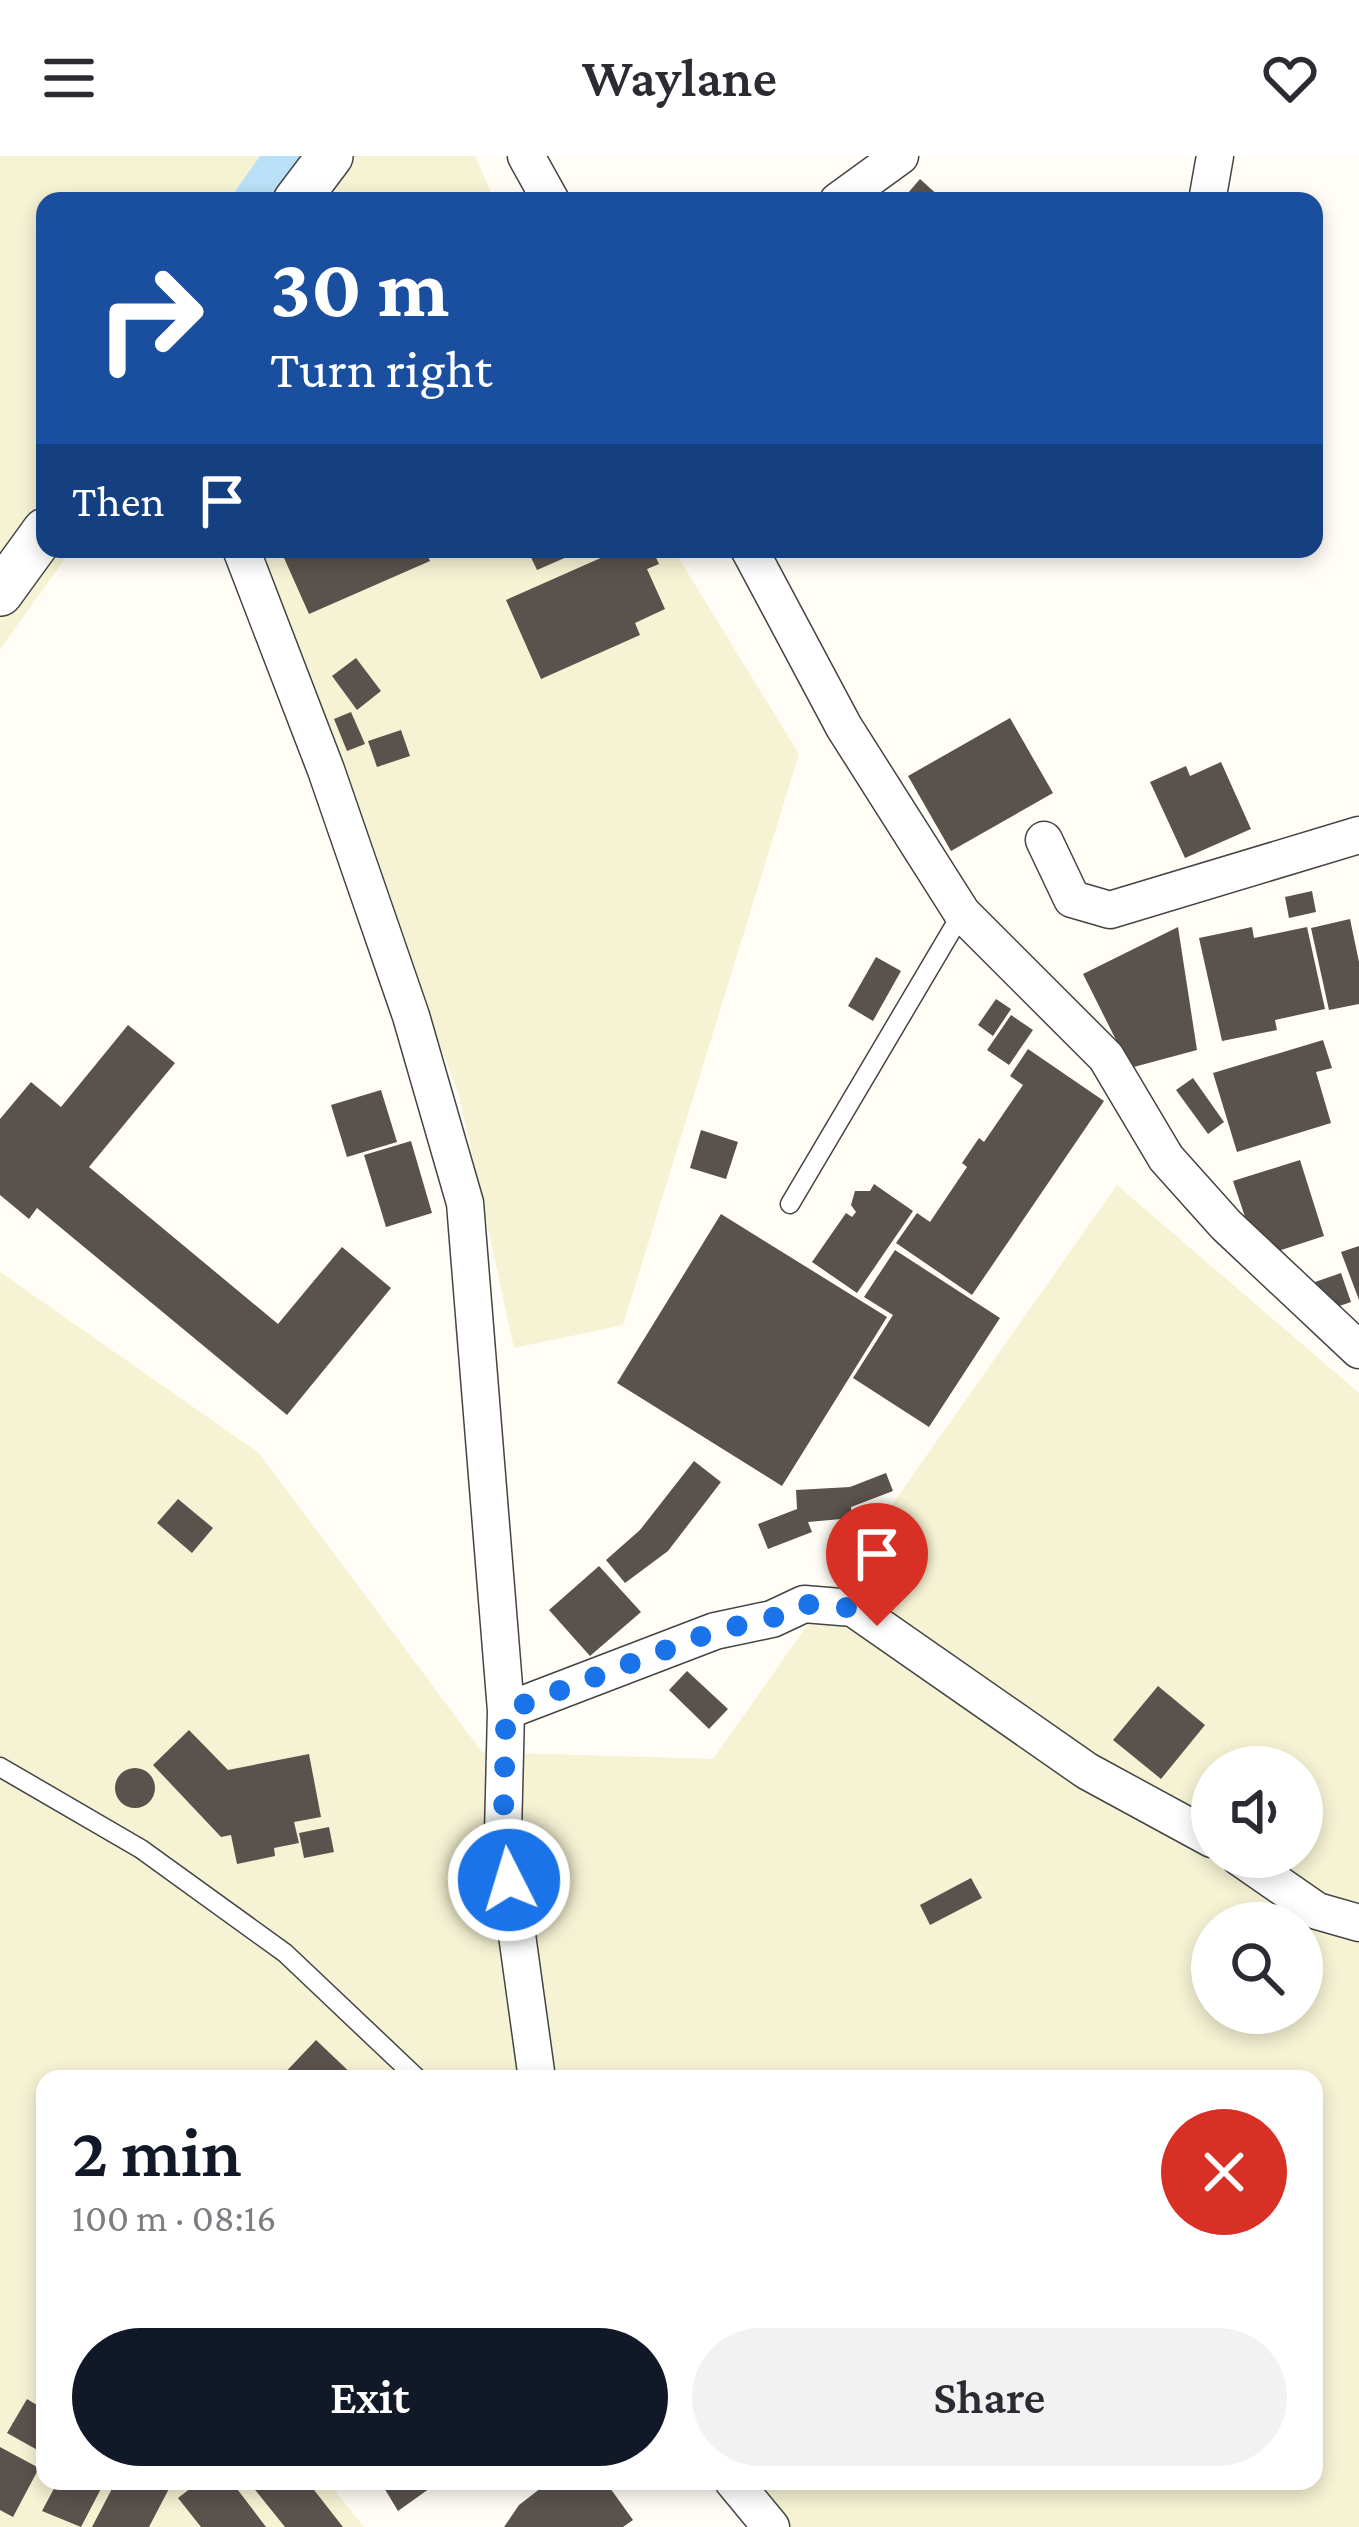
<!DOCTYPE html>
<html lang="en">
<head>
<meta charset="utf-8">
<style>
	body { margin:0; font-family:"Crimson Pro",serif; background:#f2f2f3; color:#2b2b33; height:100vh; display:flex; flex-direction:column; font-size:45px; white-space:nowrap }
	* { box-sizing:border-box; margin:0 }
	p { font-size:39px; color:#7c7c81 }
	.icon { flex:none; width:66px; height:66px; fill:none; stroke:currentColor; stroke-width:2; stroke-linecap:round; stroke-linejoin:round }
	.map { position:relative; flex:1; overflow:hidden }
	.side { position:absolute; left:36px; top:1914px; width:1287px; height:420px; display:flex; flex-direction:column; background:#fff; border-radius:24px; box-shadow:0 6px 18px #0003 }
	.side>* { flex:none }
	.top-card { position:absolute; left:36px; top:36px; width:1287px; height:366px; border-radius:24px; box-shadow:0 6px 18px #0003; background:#1a4fa0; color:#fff; overflow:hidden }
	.controls { position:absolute; left:1191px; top:1590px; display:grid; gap:24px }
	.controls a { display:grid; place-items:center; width:132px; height:132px; border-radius:50%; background:#fff; box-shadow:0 6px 18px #0003; font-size:60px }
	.pin { position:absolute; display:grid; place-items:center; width:102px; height:102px; color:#fff; margin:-123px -51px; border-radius:50% 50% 50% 0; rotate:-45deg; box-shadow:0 0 12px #0007 }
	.pin .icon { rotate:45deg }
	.me { position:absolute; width:132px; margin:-66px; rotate:355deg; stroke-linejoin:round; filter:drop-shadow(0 0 9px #0008) }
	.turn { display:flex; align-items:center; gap:42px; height:252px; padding:0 36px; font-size:54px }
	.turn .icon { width:156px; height:156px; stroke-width:2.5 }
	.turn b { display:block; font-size:84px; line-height:102px }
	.then { display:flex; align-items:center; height:114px; padding:0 36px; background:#0003; gap:24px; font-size:45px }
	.round { display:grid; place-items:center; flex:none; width:126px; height:126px; border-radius:63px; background:#f2f2f3 }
	.headline { display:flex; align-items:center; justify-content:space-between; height:204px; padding:0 36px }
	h1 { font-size:72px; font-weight:600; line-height:90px; color:#111827 }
	.primary-button { display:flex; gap:24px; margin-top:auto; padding:24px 36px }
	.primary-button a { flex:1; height:138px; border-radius:72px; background:#111827; color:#fff; font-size:48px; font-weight:600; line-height:138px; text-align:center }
	.primary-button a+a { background:#f2f2f3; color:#2b2b33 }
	header { display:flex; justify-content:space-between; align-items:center; height:156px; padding:0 36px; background:#fff; font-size:54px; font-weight:600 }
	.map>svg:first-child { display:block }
	.farmland { fill:#f6f3d4; fill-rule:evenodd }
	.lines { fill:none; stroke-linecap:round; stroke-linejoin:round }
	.canal { stroke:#b9e0f7; stroke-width:39 }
	.building { fill:#5a524d }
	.service-casing { stroke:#444; stroke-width:21 }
	.minor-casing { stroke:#444; stroke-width:39 }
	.tertiary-casing { stroke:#444; stroke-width:48 }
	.service { stroke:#fff; stroke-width:18 }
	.minor { stroke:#fff; stroke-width:36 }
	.tertiary { stroke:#fff; stroke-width:45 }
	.route { stroke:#1a73e8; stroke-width:21; stroke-dasharray:0 37.8 }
</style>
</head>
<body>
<header><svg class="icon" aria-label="menu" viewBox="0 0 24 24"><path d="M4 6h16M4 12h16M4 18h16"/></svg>Waylane<svg class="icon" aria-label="heart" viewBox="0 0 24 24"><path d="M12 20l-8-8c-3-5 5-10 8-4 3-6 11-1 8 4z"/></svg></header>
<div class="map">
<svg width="1359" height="2371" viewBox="0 0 1359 2371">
	<rect width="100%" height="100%" fill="#fffdf5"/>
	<path class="farmland" d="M0,0H475L495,45H45V393H72L0,493Z
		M250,393H673L799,598L623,1169L514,1192L459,939Z
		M1117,1029L1359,1237V2371H751L712,2325H1314V1923H45V2325H327L364,2371H0V1116L259,1297L482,1596L713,1603ZM1212,1611H1302V1701H1212ZM1212,1767H1302V1857H1212Z"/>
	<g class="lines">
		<path class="canal" d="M252,45L284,0"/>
	</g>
	<path class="building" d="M920,23L941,42L939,45H918L908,37Z
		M280,393H425L430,405L309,458Z
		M527,393H585L537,414Z
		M621,393H652L659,408L647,413L665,453L635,467L640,479L541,523L506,444Z
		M356,502L381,535L357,554L332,520Z
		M351,556L365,588L347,595L334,563Z
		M1010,562L1053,637L951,695L908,620Z
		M401,574L410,600L377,611L368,585Z
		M1221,606L1251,673L1185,702L1150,626L1186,610L1190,620Z
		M1312,735L1316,756L1289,762L1285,741Z
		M1350,763L1359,806V848L1329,854L1311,772Z
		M1178,771L1197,894L1130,912L1083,818Z
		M1252,771L1254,782L1307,771L1325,853L1275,864L1277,874L1222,885L1199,782Z
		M876,801L901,815L873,865L848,850Z
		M996,843L1011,853L993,880L978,869Z
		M1011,859L1033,874L1009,909L987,894Z
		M128,869L175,907L89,1011L278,1168L342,1091L391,1132L287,1259L37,1052L29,1063L0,1039V963L31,926L61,951Z
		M1323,884L1332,912L1316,916L1331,967L1237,996L1213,917Z
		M1028,893L1104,945L972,1139L896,1087L917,1057L930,1066L967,1011L962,1007L979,982L984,986L1023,929L1010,920Z
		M1193,922L1224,966L1208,978L1176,934Z
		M381,934L397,986L347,1001L331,949Z
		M701,974L738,986L726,1023L690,1012Z
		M411,985L432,1057L386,1071L364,999Z
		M1300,1004L1324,1080L1272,1097L1246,1064L1233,1025Z
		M874,1028L913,1055L857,1137L812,1106L846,1057L852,1061L856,1056L851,1049L855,1035H870Z
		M721,1058L887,1161L782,1330L617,1227Z
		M1359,1090V1144L1341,1096Z
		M895,1094L1000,1162L929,1271L853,1222L893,1159L864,1141Z
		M1341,1117L1351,1146L1325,1155L1315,1126Z
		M694,1305L721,1326L668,1395L625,1427L606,1404L640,1374Z
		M886,1317L893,1335L851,1351L852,1362L808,1366L812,1376L768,1393L758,1368L797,1353L796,1334L850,1331Z
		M178,1343L213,1372L192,1397L157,1367Z
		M599,1410L641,1456L590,1500L549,1454Z
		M687,1515L728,1553L709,1573L669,1534Z
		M1158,1530L1205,1569L1161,1623L1113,1584Z
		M189,1574L228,1614L309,1598L321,1661L294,1666L299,1687L274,1692L275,1700L237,1708L231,1679L221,1681L153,1609Z
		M115 1632a20 20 0 1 1 40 0a20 20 0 1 1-40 0Z
		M329,1671L334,1696L304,1702L299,1677Z
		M971,1722L982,1742L930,1769L920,1749Z
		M316,1884L357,1923H279Z
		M27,2243L45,2254L41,2296L7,2277Z
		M0,2291L39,2312L13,2361L0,2354Z
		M58,2325H105L81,2371L42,2355Z
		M116,2325H173L149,2371H92Z
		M200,2325H231L266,2371H201L178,2342Z
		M248,2325H307L343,2371H285Z
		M380,2325H440L398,2355Z
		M550,2325H605L633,2364L623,2371H504L519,2349Z"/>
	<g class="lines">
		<defs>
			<path id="service" d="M790,1048L962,757
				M0,1611L141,1693L285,1797L418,1923"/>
			<path id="minor" d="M526,0L551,45
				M838,45L900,0
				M1207,45L1215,0
				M241,393L326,614L411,860L465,1047L506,1555L503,1678L537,1923
				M749,393L844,571L962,757L1106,901L1166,1002L1226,1069L1359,1194
				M1044,684L1072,743L1110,754L1359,679
				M506,1555L715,1475L772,1463L804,1448L853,1452L1087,1615L1212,1683
				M1239,1701L1317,1755L1359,1767
				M733,2325L771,2371"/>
			<path id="tertiary" d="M296,45L330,0
				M0,437L45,375"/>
		</defs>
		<use href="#service" class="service-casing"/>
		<use href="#minor" class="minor-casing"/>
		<use href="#tertiary" class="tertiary-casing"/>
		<use href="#service" class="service"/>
		<use href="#minor" class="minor"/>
		<use href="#tertiary" class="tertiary"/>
	</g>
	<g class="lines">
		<path class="route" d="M509,1724L503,1678L506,1555L715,1475L772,1462L804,1448L853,1452L877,1470"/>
	</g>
</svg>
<div class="controls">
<a><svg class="icon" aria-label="sound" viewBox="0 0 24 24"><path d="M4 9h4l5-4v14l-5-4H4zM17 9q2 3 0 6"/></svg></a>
<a><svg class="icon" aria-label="search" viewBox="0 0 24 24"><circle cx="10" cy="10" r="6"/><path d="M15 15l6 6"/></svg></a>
</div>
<div class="pin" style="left:877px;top:1470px;background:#d93025"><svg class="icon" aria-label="arrive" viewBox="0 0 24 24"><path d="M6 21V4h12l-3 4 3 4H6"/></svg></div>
<svg class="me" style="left:509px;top:1724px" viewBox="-20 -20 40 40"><circle r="17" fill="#1a73e8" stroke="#fff" stroke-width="3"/><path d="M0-11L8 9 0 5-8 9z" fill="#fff"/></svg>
<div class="top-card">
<div class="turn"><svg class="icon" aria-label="right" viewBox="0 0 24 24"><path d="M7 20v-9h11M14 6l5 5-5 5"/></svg><div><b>30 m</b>Turn right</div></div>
<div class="then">Then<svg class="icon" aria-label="arrive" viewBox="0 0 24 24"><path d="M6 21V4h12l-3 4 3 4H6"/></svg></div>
</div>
<section class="side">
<div class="headline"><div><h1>2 min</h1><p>100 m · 08:16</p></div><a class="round" style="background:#d93025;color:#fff"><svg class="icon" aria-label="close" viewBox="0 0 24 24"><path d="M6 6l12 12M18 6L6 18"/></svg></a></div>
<div class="primary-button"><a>Exit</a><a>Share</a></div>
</section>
</div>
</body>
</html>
